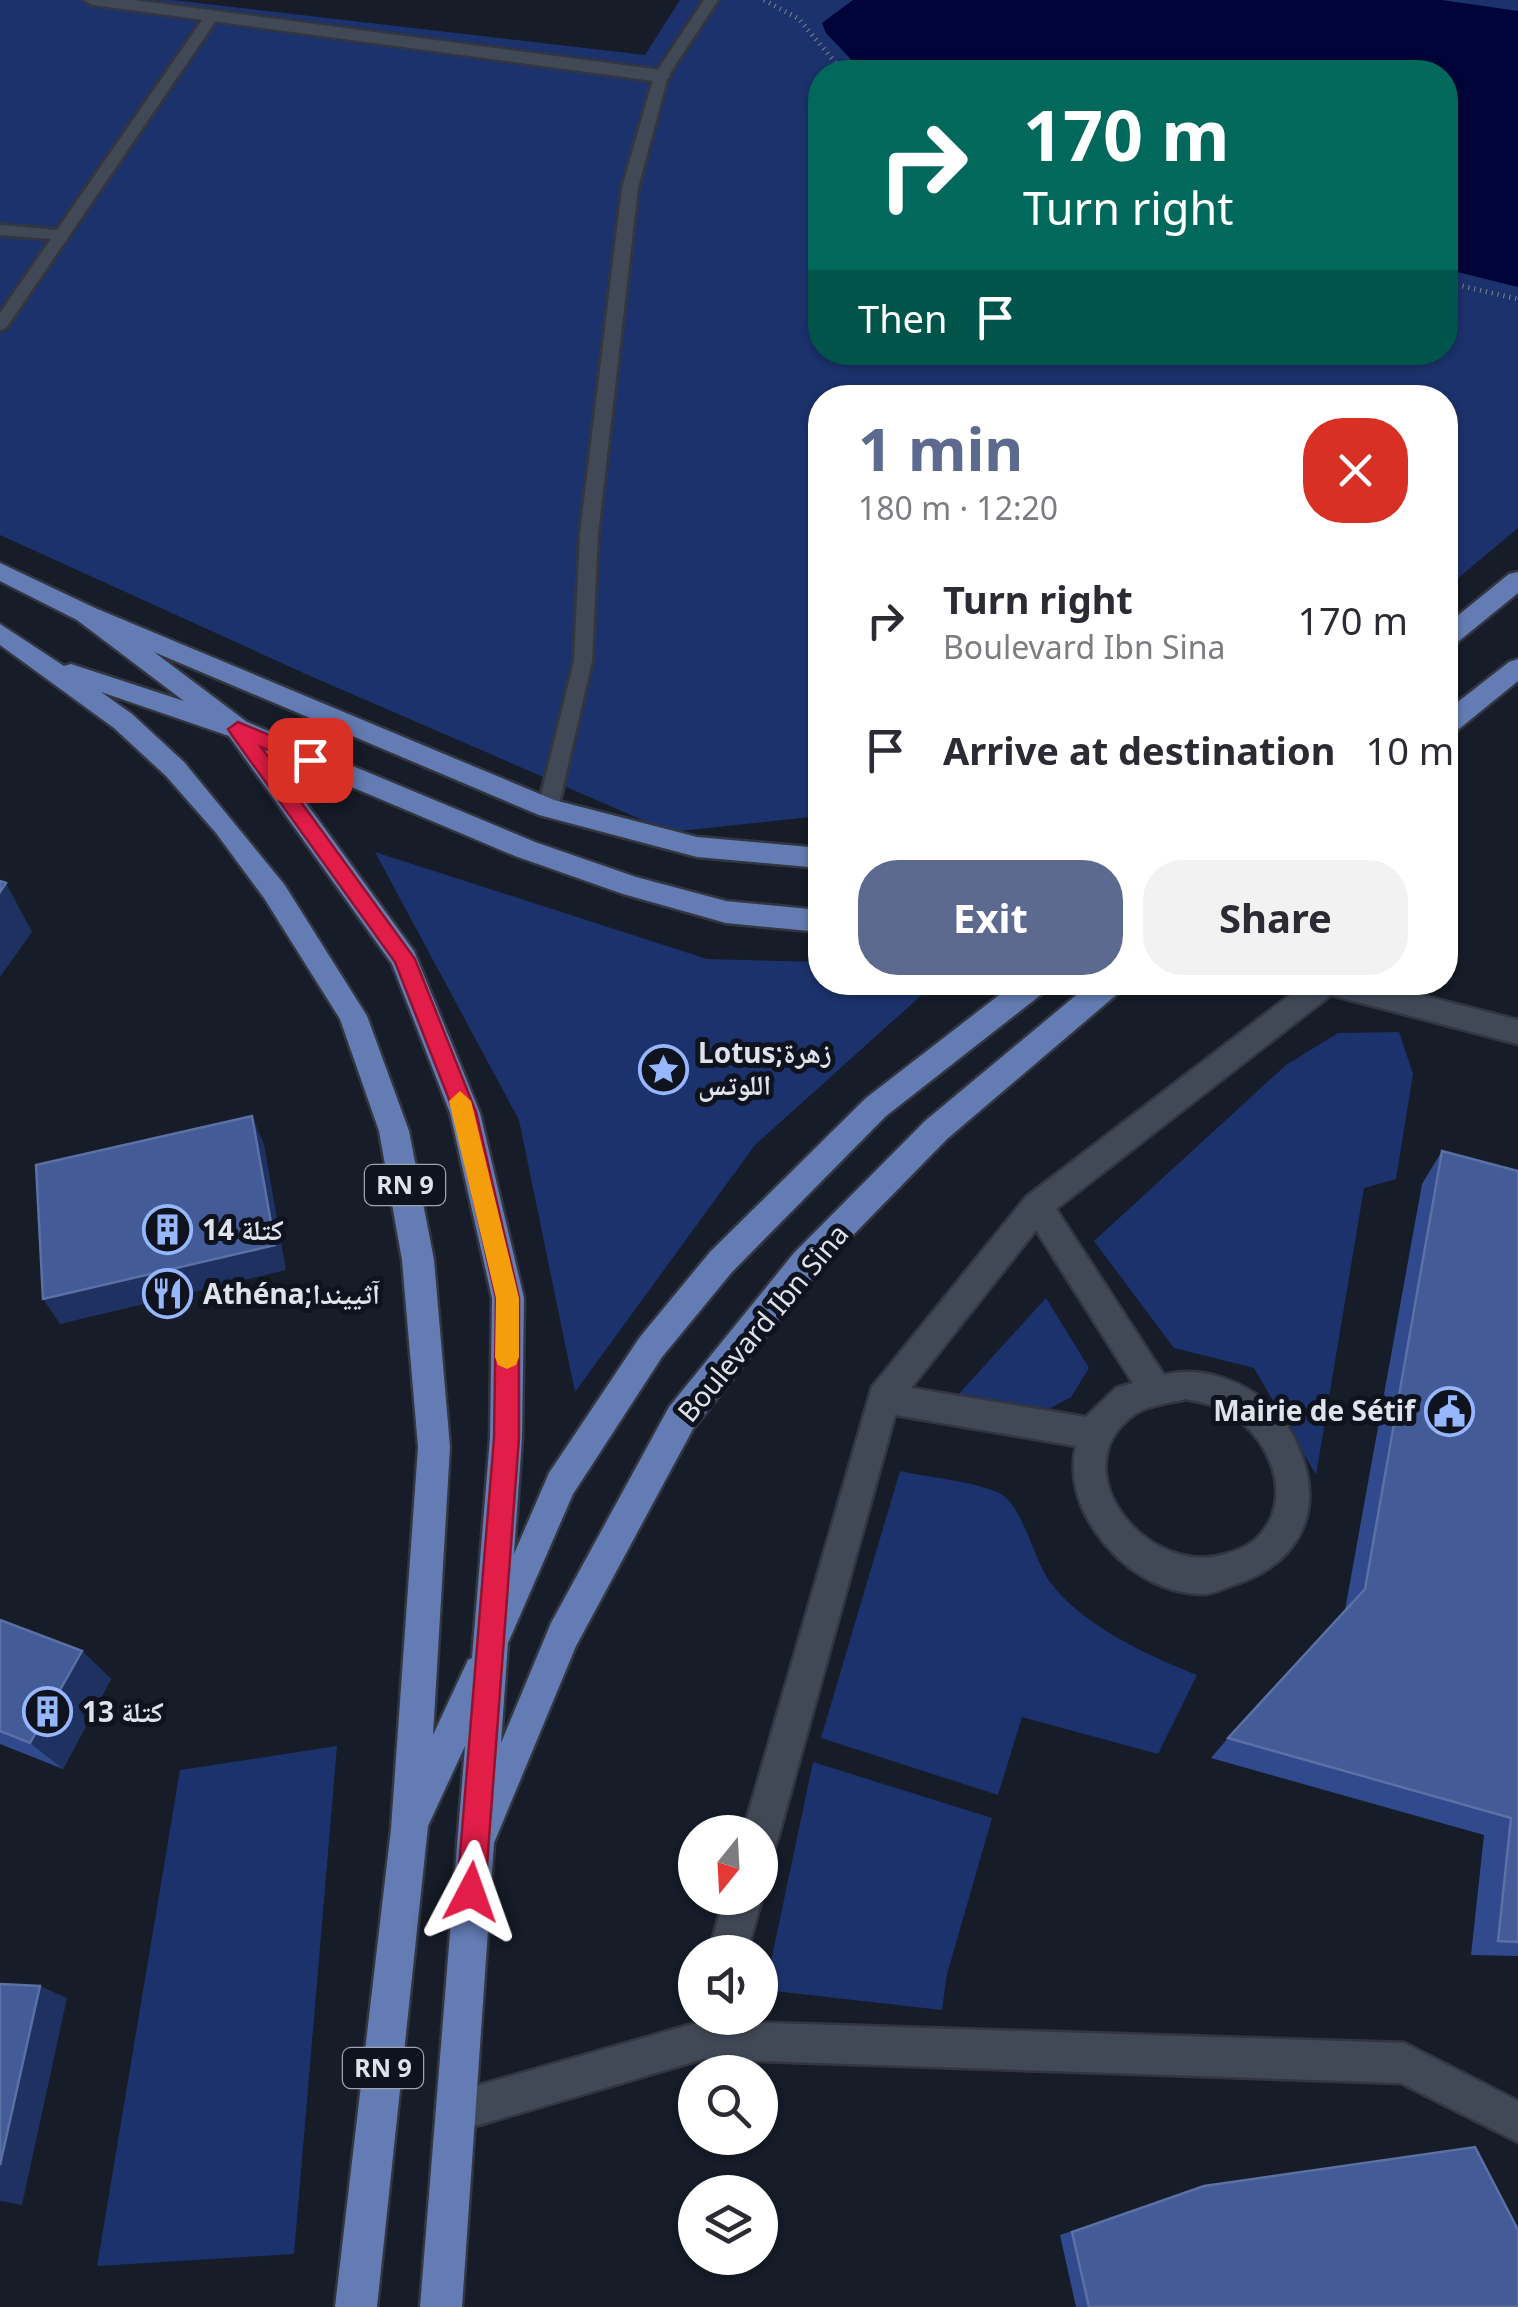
<!DOCTYPE html>
<html lang="en">
<head>
<meta charset="utf-8">
<style>
	body { margin:0; font-family:"Noto Sans","Noto Naskh Arabic",sans-serif; background:#f2f2f3; color:#2b2b33; height:100vh; display:flex; flex-direction:column; font-size:38px; white-space:nowrap }
	* { box-sizing:border-box; margin:0 }
	p { font-size:32px; color:#7c7c81 }
	.icon { flex:none; width:55px; height:55px; fill:none; stroke:currentColor; stroke-width:2; stroke-linecap:round; stroke-linejoin:round }
	.map { position:relative; flex:1; overflow:hidden }
	.details { position:absolute; left:808px; top:385px; width:650px; height:610px; display:flex; flex-direction:column; background:#fff; border-radius:40px; box-shadow:0 2px 8px #0004 }
	.details>* { flex:none }
	.guide { position:absolute; left:808px; top:60px; width:650px; height:305px; border-radius:40px; box-shadow:0 2px 8px #0004; background:#00695c; color:#fff; overflow:hidden }
	.needle { width:65px; rotate:198deg }
	.tools { position:absolute; left:678px; top:1815px; display:grid; gap:20px }
	.tools a { display:grid; place-items:center; width:100px; height:100px; border-radius:50%; background:#fff; box-shadow:0 2px 8px #0004; font-size:50px }
	.pin { position:absolute; display:grid; place-items:center; width:85px; height:85px; color:#fff; margin:-42px; border-radius:20px; box-shadow:0 5px 15px #0006 }
	.me { position:absolute; width:110px; margin:-55px; rotate:4deg; stroke-linejoin:round; filter:drop-shadow(0 0 8px #0008) }
	.turn { display:flex; align-items:center; gap:35px; height:210px; padding:0 50px; font-size:45px }
	.turn .icon { width:130px; height:130px; stroke-width:2.5 }
	.turn b { display:block; font-size:70px; line-height:85px }
	.then { display:flex; align-items:center; height:95px; padding:0 50px; background:#0003; gap:20px; font-size:38px }
	.round { display:grid; place-items:center; flex:none; width:105px; height:105px; border-radius:40px; background:#f2f2f3 }
	.head { display:flex; align-items:center; justify-content:space-between; height:170px; padding:0 50px }
	h1 { font-size:60px; font-weight:700; line-height:75px; color:#5b6a8e }
	.button { display:flex; gap:20px; margin-top:auto; padding:20px 50px }
	.button a { flex:1; height:115px; border-radius:40px; background:#5b6a8e; color:#fff; font-size:40px; font-weight:700; line-height:115px; text-align:center }
	.button a+a { background:#f2f2f3; color:#2b2b33 }
	ul { padding:0; list-style:none }
	li { display:flex; align-items:center; gap:30px; height:130px; padding:0 50px }
	li div { flex:1 }
	li b { display:block; font-size:38px }
	li em { font-style:normal }
	.map>svg:first-child { display:block }
	.green { fill:#1c326c; fill-rule:evenodd }
	.water { fill:#010438 }
	.lines { fill:none; stroke-linecap:round; stroke-linejoin:round }
	.service-casing { stroke:#333640; stroke-width:6 }
	.minor-casing { stroke:#333640; stroke-width:5 }
	.primary-casing { stroke:#333640; stroke-width:5 }
	.path { stroke:#80848e; stroke-width:5; stroke-dasharray:1 5; stroke-linecap:butt }
	.service { fill:#424956; fill-rule:evenodd }
	.minor { fill:#424956; fill-rule:evenodd }
	.primary { fill:#637cb3; fill-rule:evenodd }
	.wall { fill:#304a8d }
	.shaded-wall { fill:#1e3160 }
	.building { fill:#435b97; stroke:#5b70a4; stroke-width:2.5 }
	.route { fill:#e11d48; stroke:#92132f; stroke-width:2.5 }
	.slow { fill:#f59e0b }
	.labels { text-anchor:middle; stroke-width:10; stroke-linejoin:round; paint-order:stroke }
	.shield { fill:#0e131e; stroke:#a0a4ad; stroke-width:2.5 }
	.shield-label { font-size:25px; font-weight:bold; fill:#dee2ea }
	.poi-label { font-size:28px; font-weight:bold; fill:#dee2ea; stroke:#0e131e; text-anchor:start }
	.street-label { font-size:28px; fill:#dee2ea; stroke:#0e131e }
</style>
</head>
<body>
<div class="map">
<svg width="1518" height="2307" viewBox="0 0 1518 2307">
	<rect width="100%" height="100%" fill="#161c28"/>
	<path class="green" d="M0,0H173L645,55L680,0H1518V528L1445,589V398H820V816L670,832L308,675L0,535ZM820,72H1445V352H820Z
		M375,852L707,959L820,962V982L935,983L755,1145L575,1392L519,1120Z
		M1399,1032L1413,1074L1396,1179L1364,1188L1316,1475L1254,1368L1174,1348L1094,1241L1286,1065L1338,1033Z
		M1046,1298L1089,1368L1071,1397L1045,1411L956,1397Z
		M900,1471C930,1478 968,1480 997,1492C1023,1503 1032,1557 1050,1582C1083,1626 1147,1655 1197,1675L1158,1754L1022,1717L998,1795L821,1738Z
		M337,1746L294,2254L97,2266L180,1770Z
		M813,1762L992,1818L947,1974L942,2010L765,1990Z"/>
	<path class="water" d="M853,0H1442L1518,11V287L1445,269V72H863L826,33L822,23Z"/>
	<g class="lines">
		<defs>
			<path id="service" d="M704,0H718L668,76L638,188L598,534L592,661L558,808L548,815L538,808L574,661L580,534L622,188L654,76Z
				M212,12L219,16L6,328L0,330V313L51,239L0,235V225L57,230L207,13Z"/>
			<path id="minor" d="M84,0H134L661,70L671,76L661,82L93,5Z
				M1307,982H1370L1518,1020V1044L1331,995L1056,1209L1164,1375C1203,1365 1247,1382 1275,1410C1286,1421 1293,1435 1299,1449C1326,1513 1297,1565 1233,1585C1224,1588 1213,1594 1204,1594C1159,1594 1120,1567 1096,1532C1078,1507 1069,1476 1076,1446L895,1415L778,1838L773,1851L760,1856V1832H743L872,1387L1026,1197ZM1036,1230L1133,1383L1116,1388L1086,1417L911,1388ZM1186,1399C1201,1402 1216,1405 1229,1413C1267,1436 1293,1491 1264,1530C1254,1544 1242,1549 1226,1554C1147,1579 1058,1468 1135,1414C1148,1405 1171,1403 1186,1399Z
				M760,1894L762,1898L747,1952H709L724,1898H760Z
				M703,2021L1404,2043L1518,2101V2142L1401,2083L703,2059L455,2132L441,2126L435,2112L441,2098L455,2092Z"/>
			<path id="primary" d="M0,563L95,608L554,800L697,837L820,848V868L697,857L539,815L154,652L247,722L535,842L636,877L726,901L820,910V932L726,923L623,894L515,856L269,752L414,951L480,1113L524,1298L522,1438L514,1554L549,1473L640,1337L710,1252L866,1098L1016,982H1051L1047,990L886,1116L732,1272L662,1357L573,1494L508,1643L501,1743L551,1623L669,1407L794,1253L925,1121L1092,982H1126L1122,990L947,1139L816,1273L693,1429L576,1646L494,1843L462,2307H420L465,1746L428,1826L377,2307H335L391,1829L418,1447L402,1260L379,1131L340,1019L264,898L216,833L166,776L114,728L0,645V624L64,666L71,664L184,701L77,620L0,581ZM101,692L229,736L392,964L450,1113L492,1298L490,1438L472,1658L468,1660L433,1735L450,1447L434,1260L409,1131L367,1016L284,884L184,762L132,714Z
				M1518,572V593L1454,645L1445,648V626L1509,574Z
				M1518,659V681L1454,733L1445,735V712L1509,662Z"/>
		</defs>
		<use href="#service" class="service-casing"/>
		<use href="#minor" class="minor-casing"/>
		<use href="#primary" class="primary-casing"/>
		<path class="path" d="M764,0L799,19L843,72
			M1445,282L1518,299"/>
		<use href="#service" class="service"/>
		<use href="#minor" class="minor"/>
		<use href="#primary" class="primary"/>
	</g>
	<path class="wall" d="M1442,1151L1518,1171V1956L1471,1955L1484,1835L1211,1758L1228,1738L1345,1610L1422,1184Z
		M0,1620L82,1651L111,1679L63,1769L0,1744Z
		M1204,2186L1518,2307H1076L1060,2235Z"/>
	<path class="shaded-wall" d="M6,883L32,932L0,977V892Z
		M252,1116L264,1144L286,1270L60,1324L43,1299Z
		M82,1651L111,1679L63,1769L30,1743Z
		M40,1986L67,1998L22,2205L0,2201V2165Z"/>
	<path class="building" d="M0,881L6,883L0,892Z
		M252,1116L275,1245L43,1299L36,1165Z
		M1442,1151L1518,1171V1942L1498,1941L1511,1818L1228,1738L1365,1589Z
		M0,1620L82,1651L30,1743L0,1731Z
		M0,1984L40,1986L0,2165Z
		M1475,2147L1518,2230V2307H1089L1072,2232L1204,2186Z"/>
	<path class="route" d="M238,722L317,755L320,760L310,767L261,747L415,959L476,1112L519,1298V1438L485,1892L481,1902L471,1906L461,1902L457,1892L494,1438L496,1298L454,1112L395,962L231,734L228,729Z"/>
	<path class="slow" d="M460,1091L471,1101L519,1298V1357L516,1365L507,1369L498,1365L495,1357L496,1298L449,1101Z"/>
	<defs>
		<symbol id="sight-ring" viewBox="-11 -11 22 22"><circle r="9.5" fill="#0e131e" stroke="#96b6fd" stroke-width="1.5"/><path d="M0-6L1.8-2.2L6-1.7L2.9 1.2L3.7 5.4L0 3.3L-3.7 5.4L-2.9 1.2L-6-1.7L-1.8-2.2Z" fill="#96b6fd"/></symbol>
		<symbol id="building-ring" viewBox="-11 -11 22 22"><circle r="9.5" fill="#0e131e" stroke="#96b6fd" stroke-width="1.5"/><path d="M-4-6H4V6H1V3H-1V6H-4ZM-2.5-4.3h1.7v1.8h-1.7ZM.8-4.3h1.7v1.8H.8ZM-2.5-1h1.7V.8h-1.7ZM.8-1h1.7V.8H.8Z" fill="#96b6fd"/></symbol>
		<symbol id="restaurant-ring" viewBox="-11 -11 22 22"><circle r="9.5" fill="#0e131e" stroke="#96b6fd" stroke-width="1.5"/><path d="M-5-6h1v4h1v-4h1v4h1v-4h1v5L-1.5 .5V6h-2V.5L-5-1ZM5-6V6H3V1.5H1.5Q1.5-4 5-6Z" fill="#96b6fd"/></symbol>
		<symbol id="civic-ring" viewBox="-11 -11 22 22"><circle r="9.5" fill="#0e131e" stroke="#96b6fd" stroke-width="1.5"/><path d="M-.6-6.5H3V-4.5H.6V-3L4-1V1h2V6H-6V1h2V-1L-.6-3ZM-1.2 2.5V6h2.4V2.5Z" fill="#96b6fd"/></symbol>
	</defs>
	<g fill-rule="evenodd">
		<use href="#sight-ring" x="636" y="1042" width="55" height="55"/>
		<use href="#building-ring" x="140" y="1202" width="55" height="55"/>
		<use href="#restaurant-ring" x="140" y="1266" width="55" height="55"/>
		<use href="#civic-ring" x="1422" y="1384" width="55" height="55"/>
		<use href="#building-ring" x="20" y="1684" width="55" height="55"/>
	</g>
	<g class="labels">
		<g class="shield">
			<rect x="365" y="1165" width="80" height="40" rx="8"/>
			<rect x="343" y="2048" width="80" height="40" rx="8"/>
		</g>
		<g class="shield-label">
			<text x="405" y="1194">RN 9</text>
			<text x="383" y="2077">RN 9</text>
		</g>
		<g class="poi-label">
			<text x="698" y="1063">Lotus;زهرة<tspan x="698" dy="32">اللوتس</tspan></text>
			<text x="202" y="1240">كتلة 14</text>
			<text x="203" y="1304">Athéna;آثييندا</text>
			<text x="1415" y="1421" text-anchor="end">Mairie de Sétif</text>
			<text x="82" y="1722">كتلة 13</text>
		</g>
		<g class="street-label">
			<text transform="translate(763 1323) rotate(-50)" y="10">Boulevard Ibn Sina</text>
		</g>
	</g>
</svg>
<div class="tools">
<a><svg class="needle" viewBox="-14 -14 28 28"><path d="M0-13l5 13h-10z" fill="#e53935"/><path d="M0 13l5-13h-10z" fill="#7c7c81"/></svg></a>
<a><svg class="icon" aria-label="sound" viewBox="0 0 24 24"><path d="M4 9h4l5-4v14l-5-4H4zM17 9q2 3 0 6"/></svg></a>
<a><svg class="icon" aria-label="search" viewBox="0 0 24 24"><circle cx="10" cy="10" r="6"/><path d="M15 15l6 6"/></svg></a>
<a><svg class="icon" aria-label="layers" viewBox="0 0 24 24"><path d="M12 4l9 5-9 5-9-5zM3 14l9 5 9-5"/></svg></a>
</div>
<div class="pin" style="left:310px;top:760px;background:#d93025"><svg class="icon" aria-label="arrive" viewBox="0 0 24 24"><path d="M6 21V4h12l-3 4 3 4H6"/></svg></div>
<svg class="me" style="left:471px;top:1892px" viewBox="-20 -20 40 40"><path d="M0-17L14 15 0 8-14 15z" fill="#e11d48" stroke="#fff" stroke-width="4"/></svg>
<div class="guide">
<div class="turn"><svg class="icon" aria-label="right" viewBox="0 0 24 24"><path d="M7 20v-9h11M14 6l5 5-5 5"/></svg><div><b>170 m</b>Turn right</div></div>
<div class="then">Then<svg class="icon" aria-label="arrive" viewBox="0 0 24 24"><path d="M6 21V4h12l-3 4 3 4H6"/></svg></div>
</div>
<section class="details">
<div class="head"><div><h1>1 min</h1><p>180 m · 12:20</p></div><a class="round" style="background:#d93025;color:#fff"><svg class="icon" aria-label="close" viewBox="0 0 24 24"><path d="M6 6l12 12M18 6L6 18"/></svg></a></div>
<ul>
<li><svg class="icon" aria-label="right" viewBox="0 0 24 24"><path d="M7 20v-9h11M14 6l5 5-5 5"/></svg><div><b>Turn right</b><p>Boulevard Ibn Sina</p></div><em>170 m</em></li>
<li><svg class="icon" aria-label="arrive" viewBox="0 0 24 24"><path d="M6 21V4h12l-3 4 3 4H6"/></svg><div><b>Arrive at destination</b></div><em>10 m</em></li>
</ul>
<div class="button"><a>Exit</a><a>Share</a></div>
</section>
</div>
</body>
</html>
